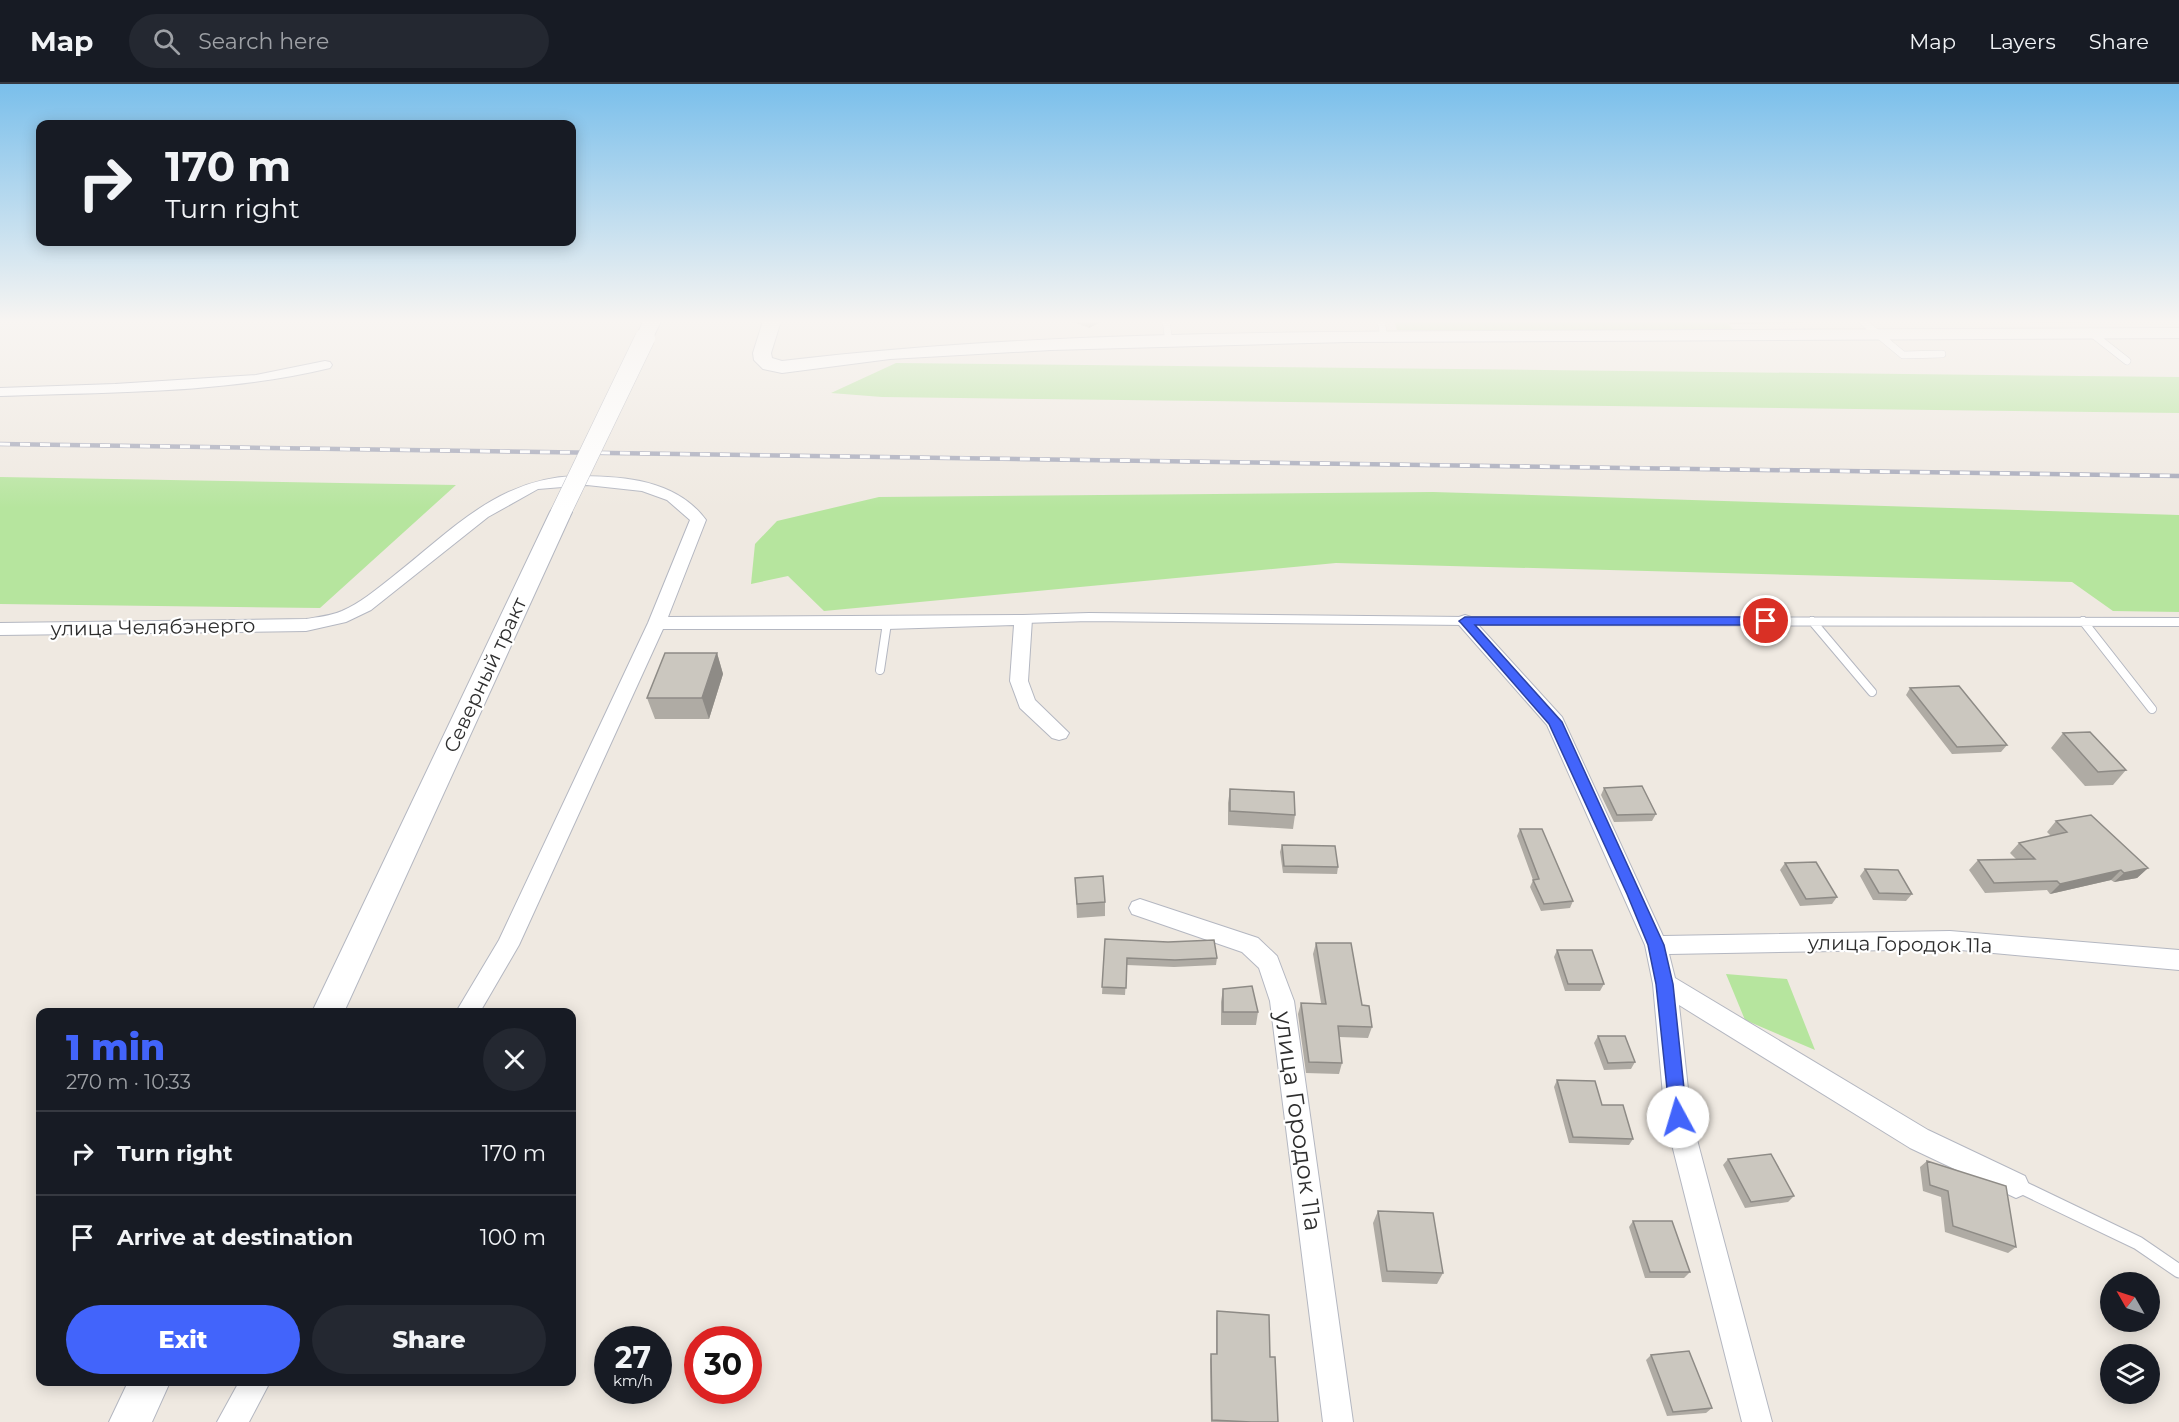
<!DOCTYPE html>
<html lang="en">
<head>
<meta charset="utf-8">
<style>
	body { margin:0; font-family:Montserrat,sans-serif; background:#242831; color:#f1f3f6; height:100vh; display:flex; flex-direction:column; font-size:22px; white-space:nowrap }
	* { box-sizing:border-box; margin:0 }
	p { font-size:20px; color:#9ea1a6 }
	.icon { flex:none; width:33px; height:33px; fill:none; stroke:currentColor; stroke-width:2; stroke-linecap:round; stroke-linejoin:round }
	.map { position:relative; flex:1; overflow:hidden }
	.side { position:absolute; left:36px; top:924px; width:540px; height:378px; display:flex; flex-direction:column; background:#171b24; border-radius:12px; box-shadow:0 3px 15px #0003 }
	.side>* { flex:none }
	.hud { position:absolute; left:36px; top:36px; width:540px; height:126px; border-radius:12px; box-shadow:0 3px 15px #0003; background:#171b24; color:#f1f3f6; overflow:hidden }
	.needle { width:39px; rotate:309deg }
	.buttons { position:absolute; left:2100px; top:1188px; display:grid; gap:12px }
	.buttons a { display:grid; place-items:center; width:60px; height:60px; border-radius:50%; background:#171b24; box-shadow:0 3px 15px #0003; font-size:30px }
	.speed { position:absolute; left:594px; top:1242px; display:flex; gap:12px; font-size:30px; font-weight:700; text-align:center }
	.speed>* { display:grid; place-content:center; width:78px; height:78px; border-radius:50%; background:#171b24; box-shadow:0 3px 15px #0003; line-height:1 }
	.speed small { font-size:15px; font-weight:400 }
	.speed .limit { border:9px solid #d22; background:#fff; color:#111 }
	.pin { position:absolute; display:grid; place-items:center; width:51px; height:51px; color:#fff; margin:-26px; border:3px solid #fff; border-radius:50%; box-shadow:0 2px 6px #0007 }
	.me { position:absolute; width:66px; margin:-33px; rotate:354deg; stroke-linejoin:round; filter:drop-shadow(0 0 4px #0008) }
	.turn { display:flex; align-items:center; gap:21px; height:126px; padding:0 30px; font-size:27px }
	.turn .icon { width:78px; height:78px; stroke-width:2.5 }
	.turn b { display:block; font-size:42px; line-height:51px }
	.round { display:grid; place-items:center; flex:none; width:63px; height:63px; border-radius:32px; background:#242831 }
	.headline { display:flex; align-items:center; justify-content:space-between; height:102px; padding:0 30px }
	h1 { font-size:36px; font-weight:800; line-height:45px; color:#4264fb }
	.cta { display:flex; gap:12px; margin-top:auto; padding:12px 30px }
	.cta a { flex:1; height:69px; border-radius:36px; background:#4264fb; color:#fff; font-size:24px; font-weight:800; line-height:69px; text-align:center }
	.cta a+a { background:#242831; color:#f1f3f6 }
	ul { padding:0; list-style:none }
	li { display:flex; align-items:center; gap:18px; height:84px; padding:0 30px; border-top:2px solid #363941 }
	li div { flex:1 }
	li b { display:block; font-size:22px }
	li em { font-style:normal }
	header { display:flex; align-items:center; gap:36px; box-sizing:border-box; height:84px; padding:0 30px; background:#171b24; border-bottom:2px solid #363941 }
	header strong { font-size:28px }
	nav { display:flex; gap:33px; margin-inline-start:auto; font-size:21px }
	.search { width:420px; height:54px; background:#242831; display:flex; align-items:center; gap:15px; box-sizing:border-box; padding:0 21px; border-radius:33px; color:#9ea1a6; font-size:22px }
	.map>svg:first-child { display:block }
	.green { fill:#b6e59e }
	.lines { fill:none; stroke-linecap:round; stroke-linejoin:round }
	.lane-far2-casing { stroke:#b4b7c1; stroke-width:8 }
	.lane-far1-casing { stroke:#b4b7c1; stroke-width:10 }
	.lane-casing { stroke:#b4b7c1; stroke-width:15 }
	.street-casing { stroke:#b4b7c1; stroke-width:2 }
	.secondary-casing { stroke:#b4b7c1; stroke-width:2 }
	.lane-far2 { stroke:#fff; stroke-width:7 }
	.lane-far1 { stroke:#fff; stroke-width:8 }
	.lane { stroke:#fff; stroke-width:13 }
	.street { fill:#fff; fill-rule:evenodd }
	.secondary { fill:#fff; fill-rule:evenodd }
	.rail-casing { stroke:#a3a6b8; stroke-width:4.5 }
	.rail { stroke:#fff; stroke-width:3; stroke-dasharray:10; stroke-linecap:butt }
	.secondary-bridge-casing { stroke:#b4b7c1; stroke-width:21; stroke-linecap:butt }
	.secondary-bridge { stroke:#fff; stroke-width:20 }
	.wall { fill:#afaba4 }
	.shaded-wall { fill:#8e8b86 }
	.building { fill:#cbc7bf; stroke:#8e8b86; stroke-width:1.5 }
	.route { fill:#4264fb; stroke:#2b41a3; stroke-width:1.5 }
	.labels { text-anchor:middle; stroke-width:4.5; stroke-linejoin:round; paint-order:stroke }
	.street-label { font-size:20px; fill:#2e2e2e; stroke:#fff }
	.near-street-label { font-size:24px; fill:#2e2e2e; stroke:#fff }
</style>
</head>
<body>
<header>
<strong>Map</strong>
<div class="search"><svg class="icon" aria-label="search" viewBox="0 0 24 24"><circle cx="10" cy="10" r="6"/><path d="M15 15l6 6"/></svg>Search here</div>
<nav><a>Map</a><a>Layers</a><a>Share</a></nav>
</header>
<div class="map">
<svg width="2179" height="1338" viewBox="0 0 2179 1338">
	<rect width="100%" height="100%" fill="#efe9e1"/>
	<path class="green" d="M1394,237L1727,238L1735,248L1397,246Z
		M896,279L2179,293V329L882,313L831,309Z
		M0,393L456,401L320,524L0,520Z
		M1433,408L2179,431V528L2113,527L2072,498L1336,479L824,527L788,492L751,500L755,460L777,437L879,413Z
		M1726,890L1787,895L1815,966L1745,936Z"/>
	<g class="lines">
		<defs>
			<path id="lane-far2" d="M1166,237L1169,258
				M1381,237L1384,253
				M1862,237L1903,271L1942,270
				M2090,248L2127,277"/>
			<path id="lane-far1" d="M1023,535L1089,533L1465,537L2179,538
				M1812,537L1872,608
				M2083,537L2152,625
				M880,586L887,539"/>
			<path id="lane" d="M2017,1101L2138,1159L2179,1187"/>
			<path id="street" d="M325,277L330,278L332,281L330,284C223,310 109,308 0,312V304L115,300L256,291Z
				M576,392C622,392 676,395 706,436L668,533L1029,531L1032,535L1028,597L1035,616L1069,649L1066,654L1059,656L1052,654L1020,624L1010,597L1014,541L887,545H663L519,861L480,928H456L499,856L648,539L690,436L667,416L642,407L587,401L538,405L488,433L371,526L346,538L306,547L0,551V539L306,535C318,533 330,532 342,527C360,519 376,506 391,494C449,449 497,394 576,392Z
				M1465,531L1471,533L1562,633L1663,852L1950,847L2179,866V886L1950,865L1669,870L1675,894L1928,1046L2025,1092L2029,1101L2025,1110L2016,1114L1910,1064L1679,921L1691,1033L1772,1338H1742L1665,1033L1653,900L1645,861L1547,641L1459,541L1456,537L1459,533Z
				M1140,815L1258,854L1277,872L1294,917L1353,1338H1323L1270,917L1259,884L1242,868L1132,830L1129,824L1132,818Z
				M239,1298H270L249,1338H217Z"/>
			<path id="secondary" d="M643,237H661L651,258H639L636,254Z
				M763,237H781L771,269L772,274L782,277C1017,249 1254,248 1490,247C1720,246 1949,245 2179,244V254L1348,258L1051,266L890,275L782,289L763,285L754,276L753,269Z
				M561,421L569,423L572,428L344,928H312L550,428L553,423Z
				M128,1298H170L152,1338H109Z"/>
		</defs>
		<use href="#lane-far2" class="lane-far2-casing"/>
		<use href="#lane-far1" class="lane-far1-casing"/>
		<use href="#lane" class="lane-casing"/>
		<use href="#street" class="street-casing"/>
		<use href="#secondary" class="secondary-casing"/>
		<use href="#lane-far2" class="lane-far2"/>
		<use href="#lane-far1" class="lane-far1"/>
		<use href="#lane" class="lane"/>
		<use href="#street" class="street"/>
		<use href="#secondary" class="secondary"/>
		<defs>
			<path id="rail" d="M0,360L2179,392"/>
		</defs>
		<use href="#rail" class="rail-casing"/>
		<use href="#rail" class="rail"/>
		<defs>
			<path id="secondary-bridge" d="M561,428L645,254"/>
		</defs>
		<use href="#secondary-bridge" class="secondary-bridge-casing"/>
		<use href="#secondary-bridge" class="secondary-bridge"/>
	</g>
	<path class="wall" d="M1070,237H1102L1089,244Z
		M1727,237H1805L1804,239L1729,240Z
		M2030,237H2082L2080,239H2033Z
		M717,569L723,590L709,635H655L647,614Z
		M1910,604L2007,661L2001,668L1952,670L1906,611Z
		M2063,649L2126,686L2113,701L2085,702L2051,664Z
		M1604,704L1656,730L1652,737L1614,738L1601,711Z
		M1230,705L1295,731L1293,745L1228,741V719Z
		M2056,737L2148,784L2137,794L2114,798L2111,796L2050,810L2047,806L1985,809L1969,786L1978,776L2016,775L2010,769L2019,759L2051,752L2047,748Z
		M1520,745L1573,817L1570,824L1541,827L1530,803L1533,796L1517,752Z
		M1282,761L1338,783L1337,790L1283,789L1280,768Z
		M1785,779L1837,813L1832,820L1800,822L1780,786Z
		M1865,785L1912,810L1906,817L1873,816L1860,792Z
		M1075,794L1105,818V832L1077,834Z
		M1105,855L1217,874L1216,881L1174,883L1127,881L1125,911L1102,910Z
		M1316,859L1362,921L1372,943L1368,954L1339,953L1342,979L1339,990L1306,989L1298,930L1301,919H1321L1313,870Z
		M1557,866L1604,900L1600,907H1565L1554,873Z
		M1223,905L1258,928L1256,941H1221V918Z
		M1598,952L1635,978L1631,985L1604,986L1594,959Z
		M1557,996L1602,1021L1633,1055L1629,1061L1569,1059L1554,1003Z
		M1728,1075L1794,1112L1788,1118L1745,1124L1723,1081Z
		M1927,1077L2016,1163L2008,1169L1945,1148L1941,1113L1923,1107L1920,1083Z
		M1378,1127L1443,1189L1437,1200L1382,1198L1373,1139Z
		M1633,1137L1690,1188L1684,1194H1645L1629,1143Z
		M1217,1227L1270,1273L1278,1338H1211L1210,1276L1211,1270H1216V1234Z
		M1651,1271L1712,1324L1706,1329L1667,1332L1646,1276Z"/>
	<path class="shaded-wall" d="M1089,237H1102L1089,244Z
		M717,569L723,590L709,635L702,614Z
		M2148,784L2137,794L2114,798L2124,789Z
		M2121,786L2111,796L2050,810L2060,800Z"/>
	<path class="building" d="M665,569H717L702,614H647Z
		M1959,602L2007,661L1957,663L1910,604Z
		M2090,648L2126,686L2098,688L2063,649Z
		M1642,702L1656,730L1617,731L1604,704Z
		M1230,705L1294,708L1295,731L1230,727Z
		M2091,731L2148,784L2124,789L2121,786L2060,800L2057,797L1994,799L1978,776L2035,775L2019,759L2067,748L2056,737Z
		M1520,745H1542L1573,817L1544,820L1533,796L1539,795Z
		M1282,761L1335,762L1338,783L1284,782Z
		M1816,778L1837,813L1806,815L1785,779Z
		M1865,785L1898,786L1912,810L1879,809Z
		M1103,792L1105,818L1077,820L1075,794Z
		M1105,855L1168,858L1214,856L1217,874L1175,876L1127,874L1126,904L1102,903Z
		M1316,859H1351L1362,921L1369,922L1372,943L1338,942L1342,979L1309,978L1301,919L1326,920Z
		M1557,866H1592L1604,900H1568Z
		M1252,902L1258,928H1223V905Z
		M1598,952H1625L1635,978L1608,979Z
		M1557,996L1595,997L1602,1021H1623L1633,1055L1573,1053Z
		M1771,1070L1794,1112L1751,1118L1728,1075Z
		M1927,1077L2006,1102L2016,1163L1953,1142L1948,1107L1930,1101Z
		M1378,1127L1433,1129L1443,1189L1387,1187Z
		M1633,1137H1672L1690,1188H1650Z
		M1217,1227L1269,1231L1270,1273H1275L1278,1338H1251L1212,1336L1211,1270H1217Z
		M1689,1267L1712,1324L1673,1328L1651,1271Z"/>
	<linearGradient id="sky" x2="0" y2="1"><stop stop-color="#7abfeb"/><stop offset="0.56" stop-color="#f8f5f2"/><stop offset="1" stop-color="#f8f5f2" stop-opacity="0"/></linearGradient>
	<rect width="2179" height="424" fill="url(#sky)"/>
	<path class="route" d="M1465,533H1766L1772,537L1766,541H1475L1562,638L1664,861L1673,900L1687,1033L1685,1039L1678,1041L1672,1039L1670,1033L1656,900L1648,861L1627,810L1549,640L1461,539L1459,537Z"/>
	<g class="labels">
		<g class="street-label">
			<text transform="translate(153 543) rotate(-1)" y="7">улица Челябэнерго</text>
			<text transform="translate(485 591) rotate(-65)" y="7">Северный тракт</text>
			<text transform="translate(1900 860) rotate(1)" y="7">улица Городок 11а</text>
		</g>
		<g class="near-street-label">
			<text transform="translate(1298 1037) rotate(82)" y="8">улица Городок 11а</text>
		</g>
	</g>
</svg>
<div class="buttons">
<a><svg class="needle" viewBox="-14 -14 28 28"><path d="M0-13l5 13h-10z" fill="#e53935"/><path d="M0 13l5-13h-10z" fill="#9ea1a6"/></svg></a>
<a><svg class="icon" aria-label="layers" viewBox="0 0 24 24"><path d="M12 4l9 5-9 5-9-5zM3 14l9 5 9-5"/></svg></a>
</div>
<div class="speed"><div>27<small>km/h</small></div><div class="limit">30</div></div>
<div class="pin" style="left:1766px;top:537px;background:#d93025"><svg class="icon" aria-label="arrive" viewBox="0 0 24 24"><path d="M6 21V4h12l-3 4 3 4H6"/></svg></div>
<svg class="me" style="left:1678px;top:1033px" viewBox="-20 -20 40 40"><circle r="19" fill="#fff"/><path d="M0-13L10 11 0 6-10 11z" fill="#4264fb"/></svg>
<div class="hud">
<div class="turn"><svg class="icon" aria-label="right" viewBox="0 0 24 24"><path d="M7 20v-9h11M14 6l5 5-5 5"/></svg><div><b>170 m</b>Turn right</div></div>
</div>
<section class="side">
<div class="headline"><div><h1>1 min</h1><p>270 m · 10:33</p></div><a class="round"><svg class="icon" aria-label="close" viewBox="0 0 24 24"><path d="M6 6l12 12M18 6L6 18"/></svg></a></div>
<ul>
<li><svg class="icon" aria-label="right" viewBox="0 0 24 24"><path d="M7 20v-9h11M14 6l5 5-5 5"/></svg><div><b>Turn right</b></div><em>170 m</em></li>
<li><svg class="icon" aria-label="arrive" viewBox="0 0 24 24"><path d="M6 21V4h12l-3 4 3 4H6"/></svg><div><b>Arrive at destination</b></div><em>100 m</em></li>
</ul>
<div class="cta"><a>Exit</a><a>Share</a></div>
</section>
</div>
</body>
</html>
